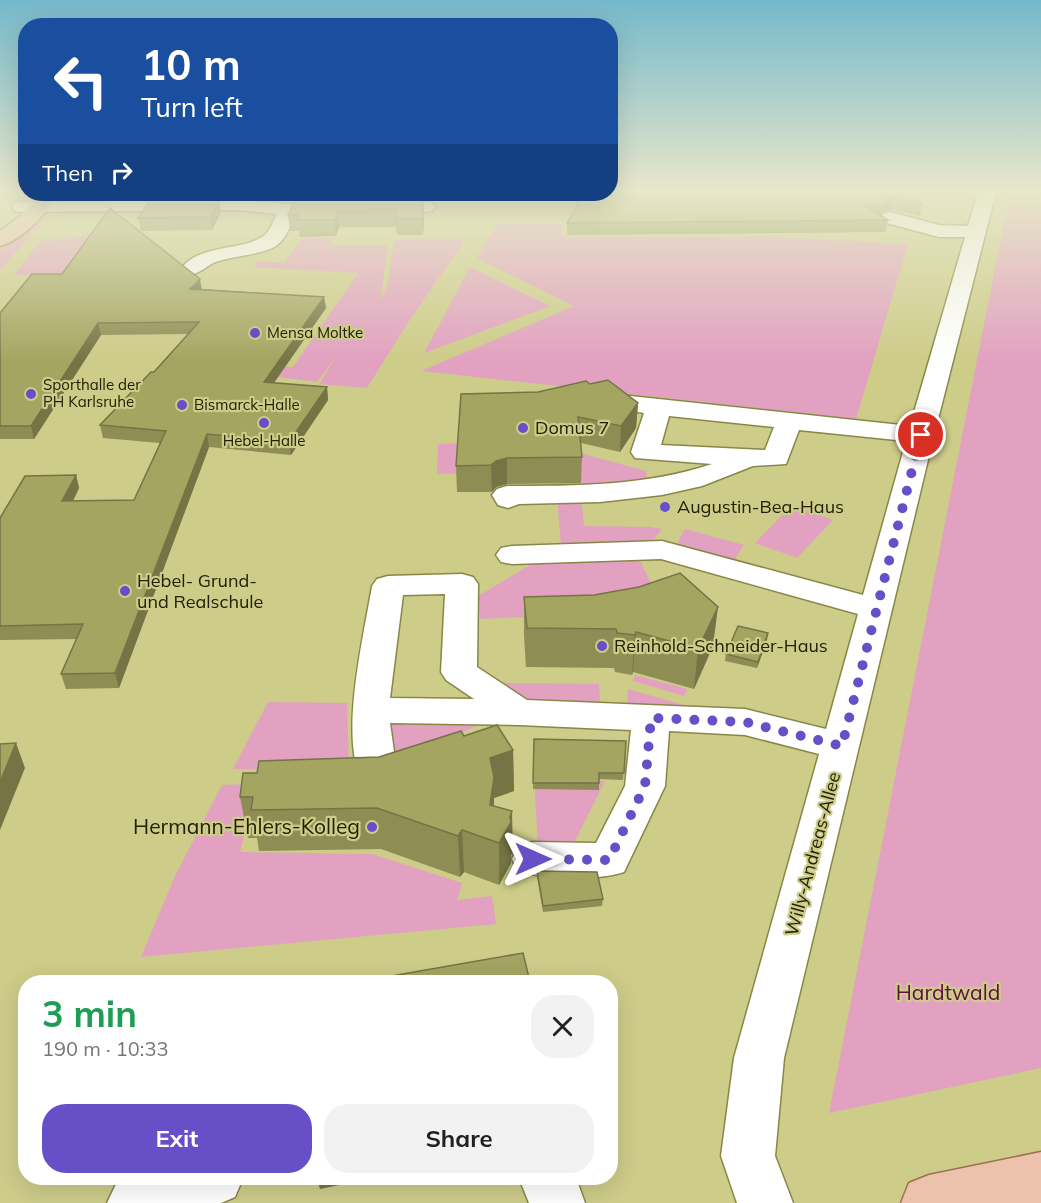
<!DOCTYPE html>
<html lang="en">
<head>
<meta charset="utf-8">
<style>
	body { margin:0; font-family:Mulish,sans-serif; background:#f2f2f2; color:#202124; height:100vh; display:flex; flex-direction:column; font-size:22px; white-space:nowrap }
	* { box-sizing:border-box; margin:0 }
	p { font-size:20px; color:#757577 }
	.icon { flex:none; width:33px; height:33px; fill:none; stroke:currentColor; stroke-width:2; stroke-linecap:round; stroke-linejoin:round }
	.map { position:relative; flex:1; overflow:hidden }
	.details { position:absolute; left:18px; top:975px; width:600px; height:210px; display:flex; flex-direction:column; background:#fff; border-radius:24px; box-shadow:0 6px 24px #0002 }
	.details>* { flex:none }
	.guide { position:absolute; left:18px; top:18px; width:600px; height:183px; border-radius:24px; box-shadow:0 6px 24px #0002; background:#1a4fa0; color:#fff; overflow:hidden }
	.pin { position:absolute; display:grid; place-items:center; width:51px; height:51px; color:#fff; margin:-26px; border:3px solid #fff; border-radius:50%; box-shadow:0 2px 6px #0007 }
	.me { position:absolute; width:66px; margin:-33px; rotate:90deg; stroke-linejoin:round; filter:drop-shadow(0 0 4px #0008) }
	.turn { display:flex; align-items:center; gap:21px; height:126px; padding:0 24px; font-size:27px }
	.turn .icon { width:78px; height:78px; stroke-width:2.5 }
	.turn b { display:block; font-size:42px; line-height:51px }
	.then { display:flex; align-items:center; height:57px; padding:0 24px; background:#0003; gap:12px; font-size:22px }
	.round { display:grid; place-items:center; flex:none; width:63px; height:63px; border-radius:24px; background:#f2f2f2 }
	.overview { display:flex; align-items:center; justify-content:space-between; height:102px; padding:0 24px }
	h1 { font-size:36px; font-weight:700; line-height:45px; color:#1e9e55 }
	.button { display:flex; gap:12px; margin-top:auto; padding:12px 24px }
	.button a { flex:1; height:69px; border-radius:24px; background:#674fc8; color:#fff; font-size:24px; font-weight:700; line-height:69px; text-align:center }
	.button a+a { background:#f2f2f2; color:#202124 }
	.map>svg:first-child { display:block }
	.green { fill:#e2a1c1 }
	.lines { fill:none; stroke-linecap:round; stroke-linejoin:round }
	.minor-casing { stroke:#898746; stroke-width:3 }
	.major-casing { stroke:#9d704f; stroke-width:3 }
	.minor { fill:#fff; fill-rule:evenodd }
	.major { fill:#ecc2ad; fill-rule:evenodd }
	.wall { fill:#8e8e54 }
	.shaded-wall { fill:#747445 }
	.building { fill:#a5a562; stroke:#747445; stroke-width:1.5 }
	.route { stroke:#674fc8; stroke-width:10; stroke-dasharray:0 18 }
	.poi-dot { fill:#674fc8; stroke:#cdcc89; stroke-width:2 }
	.labels { text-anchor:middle; stroke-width:4.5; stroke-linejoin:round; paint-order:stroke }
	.far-poi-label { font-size:15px; fill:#222106; stroke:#cdcc89; text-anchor:start }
	.poi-label { font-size:18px; fill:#222106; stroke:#cdcc89; text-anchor:start }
	.street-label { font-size:18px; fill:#222106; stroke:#cdcc89 }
	.near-poi-label { font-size:21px; fill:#222106; stroke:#cdcc89; text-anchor:end }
	.near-park-label { font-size:21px; fill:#600d41; stroke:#cdcc89 }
</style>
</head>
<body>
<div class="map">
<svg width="1041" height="1203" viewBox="0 0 1041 1203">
	<rect width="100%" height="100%" fill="#cdcc89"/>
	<path class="green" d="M1010,192H1041V1068L829,1113Z
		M91,194H253L249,200L237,202H83Z
		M35,223L41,224L0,270V250Z
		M497,224H562L561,237H776L908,244L856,419L421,371L574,306L477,258Z
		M87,233H114L68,274L14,275L40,241L83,237Z
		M302,238H331V245H388L380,302L388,283L394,240L459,239L463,243L407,324L367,388L319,384L338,354L317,382L172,363L173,360L293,367L358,273L255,267L258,261L284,263Z
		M470,267L550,306L424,353Z
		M536,441L646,471L650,496L581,498L584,526L650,527L662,529L651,543L561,546L555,471L437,474L438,444Z
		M792,505L833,520L797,558L755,543Z
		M685,529L744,545L732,564L685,549L678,542Z
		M639,559L658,597L600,614L480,619L478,596L535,562Z
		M635,675L687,689L684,696L633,681Z
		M498,683L599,684L600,707L523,705Z
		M628,689L684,705V711L627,710Z
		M268,702L347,703L349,770L233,769Z
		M490,720L402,759H386L388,724Z
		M357,780L254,798L240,852L372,854L462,883L457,900L492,896L496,924L141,957L175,876L222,785Z
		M534,780L605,781L575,841L538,842Z"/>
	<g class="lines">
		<defs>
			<path id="minor" d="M978,192H996L934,435L784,1058L775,1156L793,1203H737L721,1156L734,1058L819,754L745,735L669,731L665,786L624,872C597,881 545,879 518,871L512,859L518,847L533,842L596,843L625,786L631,730L519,725L390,723L397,773L391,783L377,787L363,783C338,740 364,635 372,586L377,579L388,576L462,574L473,577L478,584L477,667L527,700L745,709L826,729L858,614L661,559L512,564L501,562L496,555L501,548L512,546L662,541L863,595L906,441L799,430L786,464L753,466L702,486L662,495L600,502L519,504L508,508L498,505L492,495L497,489L507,486C576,486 646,486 712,464L635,458L631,452L644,413L612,408L608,403L612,398L621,395L910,426L965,237H939L883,222L881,218L883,214L890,212L939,225L968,226ZM669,416L774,427L765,450L661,445ZM445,594L441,672L446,680L474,699L390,698L403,595Z
				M240,200L288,204L426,202L432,203L435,207L432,211L426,212L295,214C291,225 286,239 276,246C262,255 230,256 213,263C202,269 197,277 184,273L181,269C198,244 241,251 262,237C270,232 273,222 277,214L240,210L21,212L15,211L12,207L15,203L21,202Z
				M119,1178H243L235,1197L221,1203H107Z
				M519,1178H576L585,1203H529Z"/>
			<path id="major" d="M42,194H60C46,213 23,240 0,246V231L18,218Z
				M1041,1152V1203H901L909,1183L929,1175Z"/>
		</defs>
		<use href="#minor" class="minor-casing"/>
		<use href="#major" class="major-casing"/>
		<use href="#minor" class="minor"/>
		<use href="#major" class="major"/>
	</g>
	<path class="wall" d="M911,192L922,204L920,216L891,210L882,212L880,215L888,220L885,232L567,235V223L576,208V194Z
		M161,194H231L229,198H162Z
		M293,194H426L425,200H424V214L423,235H397L396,227H339L336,236L300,237L299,231H290L288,215L294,201Z
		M221,212L212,230L141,231L138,218Z
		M202,289L324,297L326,308L274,383L327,387L328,400L291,455L209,447L119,688L66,689L61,674L77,639L0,640V518L76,475L79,488L73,501L134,500L160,443L103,438L100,425L154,372L188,334L101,335L34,439H0V313Z
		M590,384L638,403L636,428L620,452L581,443L582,457L581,483L507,484L496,487L492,492H457L456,466L538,392Z
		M524,597L713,646L694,689L633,672L632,675L615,672L614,668L526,667L524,636Z
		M767,640L757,668L725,661L726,654Z
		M464,736L513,750L514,791L494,798V806L513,853L511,855V863L499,885L464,872L460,877L381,849L259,851L257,838H248L240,797L257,773L379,757Z
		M534,739L626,741L623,780L599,779V790L533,789Z
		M537,871L603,899L602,906L543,912L537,877Z"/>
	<path class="shaded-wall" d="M424,198V214L423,235L422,219Z
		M893,198L891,210L882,212L879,216L881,205L885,200Z
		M219,200L221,212L212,230L210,217Z
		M337,211L339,227L336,236L335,220Z
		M200,279L202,290L190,289Z
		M324,297L326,308L266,394L264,382Z
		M98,323L101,335L34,439L31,426Z
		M327,387L328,400L291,455L289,442Z
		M638,403L636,428L620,452L621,426Z
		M207,434L209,447L119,688L115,673Z
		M507,458V484L496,487L492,492L491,465L496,461Z
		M76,475L79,488L66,515L62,501Z
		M718,607L713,646L694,689L698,649Z
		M636,632L633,672L632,675L635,635Z
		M768,633L767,640L757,668L758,662Z
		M16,743L25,768L0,830V782Z
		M513,750L514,791L494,798V818L491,841L490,758Z
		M512,811L513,853L511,855V863L499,885V843Z
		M462,830L464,872L460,877L458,836Z
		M342,1178H374L320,1189L318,1182Z"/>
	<path class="building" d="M610,192H911L922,204L893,198L885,200L881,205H864L888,220L567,223L577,206L576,194H610Z
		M424,198L422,219H396L397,210L337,211L335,220H298L299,215H288L295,200Z
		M150,200H219L210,217L138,218Z
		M110,208L200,279L190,289L324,297L264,382L327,387L289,442L207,434L115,673L61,674L83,624L0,626V518L25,476L76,475L62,501L134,500L166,431L100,425L151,372H154L199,322L98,323L31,426H0V313L32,274H62Z
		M608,380L638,403L621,426L578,417L582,457L507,458L496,461L491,465L456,466L461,394L538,392L586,381L590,384Z
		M680,573L718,607L698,649L636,632L635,635L617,633L616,629L527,628L524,597L594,595L639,587Z
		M738,626L768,633L758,662L726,654Z
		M497,725L513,750L490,758L494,777L490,805L512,811L510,817L511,822L499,843L462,830L458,836L377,808L251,810L253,797H240L243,773H257L259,761L379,757L461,731L464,736Z
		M534,739L626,741L624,773H599V783H533Z
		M16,743L0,782V744Z
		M537,871L597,872L603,899L543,906Z
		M523,953L530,982H357Z
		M318,1178H342L318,1182Z"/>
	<linearGradient id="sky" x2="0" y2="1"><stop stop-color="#75b8cb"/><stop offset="0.53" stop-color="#e8e8ca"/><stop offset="1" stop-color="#e8e8ca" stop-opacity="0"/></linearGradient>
	<rect width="1041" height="361" fill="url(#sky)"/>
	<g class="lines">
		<path class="route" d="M533,859L609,860L645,786L651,718L745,722L842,746L921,435"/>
	</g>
	<g class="poi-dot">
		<circle cx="255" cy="333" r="6"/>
		<circle cx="31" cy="394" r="6"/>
		<circle cx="182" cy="405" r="6"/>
		<circle cx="264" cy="423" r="6"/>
		<circle cx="523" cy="428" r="6"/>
		<circle cx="665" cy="507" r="6"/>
		<circle cx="125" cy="591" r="6"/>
		<circle cx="602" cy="646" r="6"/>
		<circle cx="372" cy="827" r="6"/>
	</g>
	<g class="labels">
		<g class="far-poi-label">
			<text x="267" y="338">Mensa Moltke</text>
			<text x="43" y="390">Sporthalle der<tspan x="43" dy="17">PH Karlsruhe</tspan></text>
			<text x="194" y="410">Bismarck-Halle</text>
			<text x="264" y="446" text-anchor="middle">Hebel-Halle</text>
		</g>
		<g class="poi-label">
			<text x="535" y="434">Domus 7</text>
			<text x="677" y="513">Augustin-Bea-Haus</text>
			<text x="137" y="587">Hebel- Grund-<tspan x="137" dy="21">und Realschule</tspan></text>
			<text x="614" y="652">Reinhold-Schneider-Haus</text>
		</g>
		<g class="street-label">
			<text transform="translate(813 854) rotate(-75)" y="6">Willy-Andreas-Allee</text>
		</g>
		<g class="near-poi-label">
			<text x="360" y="834">Hermann-Ehlers-Kolleg</text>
		</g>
		<g class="near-park-label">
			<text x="948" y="1000">Hardtwald</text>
		</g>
	</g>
</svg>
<div class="pin" style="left:921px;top:435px;background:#d93025"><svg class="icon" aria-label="arrive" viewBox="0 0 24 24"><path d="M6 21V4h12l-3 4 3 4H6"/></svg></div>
<svg class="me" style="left:533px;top:859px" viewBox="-20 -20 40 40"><path d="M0-17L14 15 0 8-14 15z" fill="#674fc8" stroke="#fff" stroke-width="4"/></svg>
<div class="guide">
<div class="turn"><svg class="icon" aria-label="left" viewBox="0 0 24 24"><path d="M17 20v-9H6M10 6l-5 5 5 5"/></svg><div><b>10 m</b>Turn left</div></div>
<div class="then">Then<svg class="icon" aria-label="right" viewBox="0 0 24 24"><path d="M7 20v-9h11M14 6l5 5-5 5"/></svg></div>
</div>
<section class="details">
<div class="overview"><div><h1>3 min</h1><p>190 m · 10:33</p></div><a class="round"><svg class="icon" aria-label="close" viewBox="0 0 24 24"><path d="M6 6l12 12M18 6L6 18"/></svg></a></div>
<div class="button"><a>Exit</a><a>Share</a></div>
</section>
</div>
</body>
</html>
